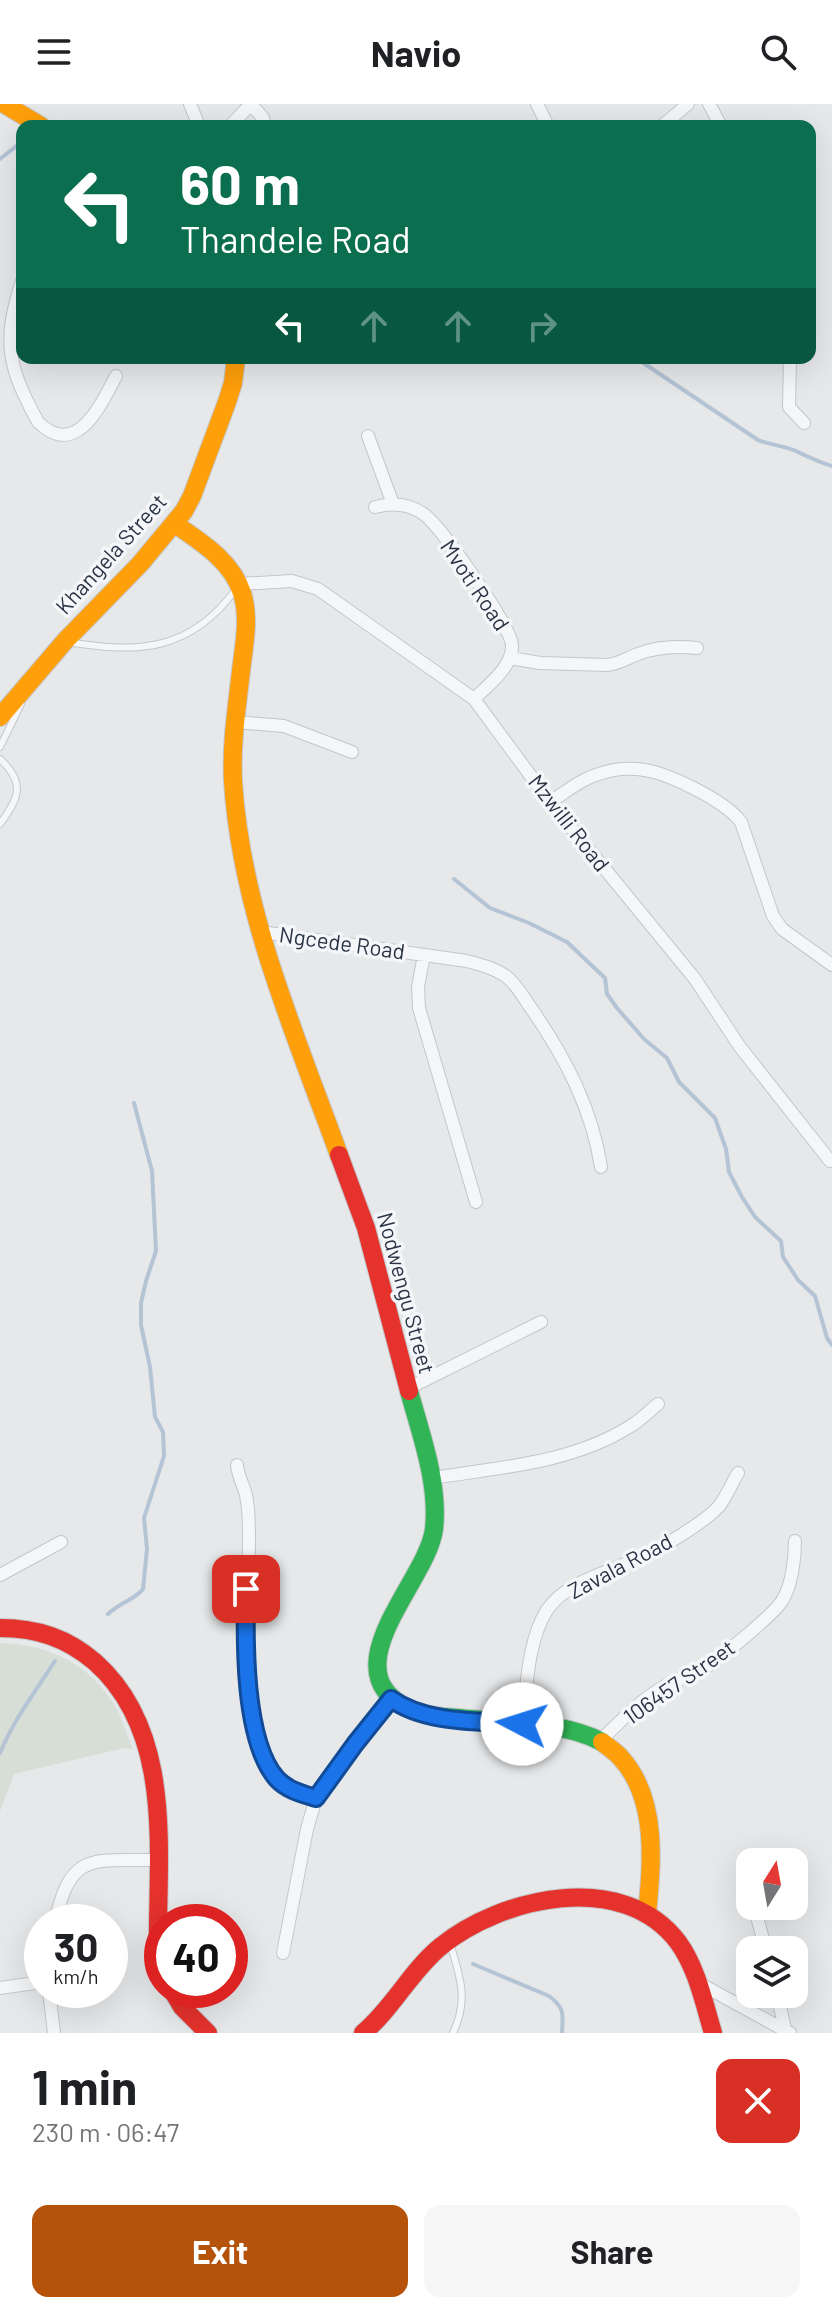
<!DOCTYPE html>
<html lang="en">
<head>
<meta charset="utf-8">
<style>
	body { margin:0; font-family:Barlow,sans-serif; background:#f6f6f6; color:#202124; height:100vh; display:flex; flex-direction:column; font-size:30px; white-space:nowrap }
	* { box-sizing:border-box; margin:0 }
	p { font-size:26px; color:#757577 }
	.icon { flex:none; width:44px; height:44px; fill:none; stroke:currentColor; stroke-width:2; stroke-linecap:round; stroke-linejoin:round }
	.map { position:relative; height:1929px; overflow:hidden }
	.drawer { display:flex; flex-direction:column; background:#fff; flex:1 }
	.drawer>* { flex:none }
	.guide { position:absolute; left:16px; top:16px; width:800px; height:244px; border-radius:16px; box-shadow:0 8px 32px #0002; background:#0b6e4f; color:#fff; overflow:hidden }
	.needle { width:52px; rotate:11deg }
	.tools { position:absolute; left:736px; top:1744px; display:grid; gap:16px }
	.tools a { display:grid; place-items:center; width:72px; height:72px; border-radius:16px; background:#fff; box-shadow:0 8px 32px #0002; font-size:40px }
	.speed { position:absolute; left:24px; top:1800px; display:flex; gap:16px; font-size:40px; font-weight:700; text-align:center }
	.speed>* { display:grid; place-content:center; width:104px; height:104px; border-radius:50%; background:#fff; box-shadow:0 8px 32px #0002; line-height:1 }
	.speed small { font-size:20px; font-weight:400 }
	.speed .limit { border:12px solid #d22; background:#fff; color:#111 }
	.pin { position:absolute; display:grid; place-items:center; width:68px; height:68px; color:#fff; margin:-34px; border-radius:16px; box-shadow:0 4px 12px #0006 }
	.me { position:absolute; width:88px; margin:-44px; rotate:275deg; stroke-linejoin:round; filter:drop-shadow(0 0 6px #0008) }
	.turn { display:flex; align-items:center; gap:28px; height:168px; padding:0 32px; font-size:36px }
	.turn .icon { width:104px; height:104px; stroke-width:2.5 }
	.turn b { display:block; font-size:56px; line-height:68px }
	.lanes { display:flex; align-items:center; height:76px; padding:0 32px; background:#0003; justify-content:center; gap:40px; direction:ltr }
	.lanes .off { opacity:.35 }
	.round { display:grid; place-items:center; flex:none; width:84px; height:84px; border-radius:16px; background:#f6f6f6 }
	.headline { display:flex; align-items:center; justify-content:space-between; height:136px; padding:0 32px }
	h1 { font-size:48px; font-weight:700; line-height:60px }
	.primary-button { display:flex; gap:16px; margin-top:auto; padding:16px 32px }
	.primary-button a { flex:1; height:92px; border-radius:16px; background:#b45309; color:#fff; font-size:32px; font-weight:700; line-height:92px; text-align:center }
	.primary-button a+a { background:#f6f6f6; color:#202124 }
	header { display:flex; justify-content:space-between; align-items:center; height:104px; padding:0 32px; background:#fff; font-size:36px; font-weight:700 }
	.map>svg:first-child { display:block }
	.green { fill:#d6ded6 }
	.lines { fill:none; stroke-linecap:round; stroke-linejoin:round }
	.stream { stroke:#b4c4d5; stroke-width:4 }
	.lane-casing { stroke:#c4c6c8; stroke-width:8 }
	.street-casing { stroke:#c4c6c8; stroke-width:14 }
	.fast-casing { stroke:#c4c6c8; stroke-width:20 }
	.slow-casing { stroke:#c4c6c8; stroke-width:20 }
	.jam-casing { stroke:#c4c6c8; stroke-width:20 }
	.lane { stroke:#f5f6f7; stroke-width:6 }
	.street { stroke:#f5f6f7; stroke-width:12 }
	.fast { stroke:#30b455; stroke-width:18 }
	.slow { stroke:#ff9f0a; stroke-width:18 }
	.jam { stroke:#e5322d; stroke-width:18 }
	.route-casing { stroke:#114b97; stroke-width:20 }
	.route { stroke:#1a73e8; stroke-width:14 }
	.labels { text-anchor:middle; stroke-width:7; stroke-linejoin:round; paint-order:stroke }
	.street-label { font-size:22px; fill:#2b3445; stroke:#f4f6f9 }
</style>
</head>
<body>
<header><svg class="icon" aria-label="menu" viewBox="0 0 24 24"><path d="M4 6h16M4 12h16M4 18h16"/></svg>Navio<svg class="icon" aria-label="search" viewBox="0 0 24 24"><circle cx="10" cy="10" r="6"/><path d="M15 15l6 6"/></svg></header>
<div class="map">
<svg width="832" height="1929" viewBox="0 0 832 1929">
	<rect width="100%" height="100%" fill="#e6e8ea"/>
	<path class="green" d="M0,1539C48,1540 92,1561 116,1604C123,1617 127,1631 133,1645L124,1644L14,1670L0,1707Z"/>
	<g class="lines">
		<path class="stream" d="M0,55L19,40
			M636,254L758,336C770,341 785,342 796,347C808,353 819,358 832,362
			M454,775L490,804L529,819L567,838L605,874L607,890L617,904L644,935L667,954L679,978L715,1014L726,1045L729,1068L742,1093L755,1113L781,1137L783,1153L798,1176L815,1192L827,1234L832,1241
			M108,1510C119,1499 136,1495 143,1485L147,1445L144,1414L164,1352L163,1328L155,1313L150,1263L141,1221V1199L146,1177L156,1147L152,1067L134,999
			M0,1649C14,1615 35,1588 55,1557
			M473,1860L549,1892C565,1904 563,1910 562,1929"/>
		<defs>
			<path id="lane" d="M68,538C139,550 191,547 236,485
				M0,643L21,600
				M0,655C26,679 19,694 0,720
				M450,1839C460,1873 469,1895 453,1929"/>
			<path id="street" d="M190,0L199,22
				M251,0L263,14L265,22
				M537,0L548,22
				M709,0L721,22
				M230,22L251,0
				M662,22L688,0
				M22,177C2,238 8,263 38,318C77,356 101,300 116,272
				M790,254L789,303L804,319
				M368,332L393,400
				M375,403C391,399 407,399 422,409C439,418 511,523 512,541C513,563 488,581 474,595
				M239,480L292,477L318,485L474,595L550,698L695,875L740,943L830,1057
				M510,554L540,559L607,561C619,560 627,554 638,550C656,543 678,542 697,544
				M235,618L284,622L352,648
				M550,698C566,688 581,675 599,670C610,666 624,664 636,665C664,666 724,696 741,718L773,812L782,825L832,861
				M261,828L467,857C481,861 495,864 507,873C517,881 525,896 533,907C566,955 592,1005 601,1063
				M424,851L418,883L419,904L476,1098
				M407,1285L541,1218
				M237,1361C238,1372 243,1380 246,1391C249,1405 249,1420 249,1434C249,1493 235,1630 278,1675C288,1686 303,1690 316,1694
				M432,1374C497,1364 572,1359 629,1323C640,1317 649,1307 658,1300
				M0,1471L61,1438
				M522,1620C527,1584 527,1538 547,1506C567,1477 607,1469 637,1455C657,1447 707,1417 720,1401C727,1391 732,1379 738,1369
				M601,1636C620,1618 639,1597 662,1584C675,1576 689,1573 702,1566C718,1556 772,1512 782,1497C792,1481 795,1455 795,1437
				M747,1771L750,1784
				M754,1802L766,1846
				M55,1818C71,1746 93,1757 157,1756
				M283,1849L307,1725L316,1694L355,1640L391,1595
				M697,1878L790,1929
				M0,1884L42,1878
				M49,1886L54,1929
				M777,1890L786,1929"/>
			<path id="fast" d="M409,1287C421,1331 439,1379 434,1425C428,1477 326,1567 411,1606C426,1612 442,1613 459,1614C503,1619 563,1617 602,1638"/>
			<path id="slow" d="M4,0L41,22
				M175,420C201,438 232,457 242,489C250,514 244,541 241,567C237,603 231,640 233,677C241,807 295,929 339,1051
				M0,613L65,537L140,460L184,407L192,392L227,298L233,279L236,254
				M602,1638C608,1643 616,1648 621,1654C658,1695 652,1759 647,1810"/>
			<path id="jam" d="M339,1051L366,1124L409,1287
				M0,1524C37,1524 67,1534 95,1558C177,1631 156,1755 158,1853L162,1863
				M172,1886L182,1903L208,1929
				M363,1929C393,1904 410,1868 440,1843C501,1793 623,1765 678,1838C697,1864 704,1899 713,1929"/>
		</defs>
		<use href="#lane" class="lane-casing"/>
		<use href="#street" class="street-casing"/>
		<use href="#fast" class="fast-casing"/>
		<use href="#slow" class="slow-casing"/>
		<use href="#jam" class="jam-casing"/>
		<use href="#lane" class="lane"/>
		<use href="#street" class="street"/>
		<use href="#fast" class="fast"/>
		<use href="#slow" class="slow"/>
		<use href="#jam" class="jam"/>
	</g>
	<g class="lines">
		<defs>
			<path id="route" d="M246,1485C245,1534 243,1637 277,1675C287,1686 303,1690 316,1694L355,1640L391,1595C427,1620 479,1617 522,1620"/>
		</defs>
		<use href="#route" class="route-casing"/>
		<use href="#route" class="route"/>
	</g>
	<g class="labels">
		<g class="street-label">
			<text transform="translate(111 450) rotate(-48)" y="8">Khangela Street</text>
			<text transform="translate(475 481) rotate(56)" y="8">Mvoti Road</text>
			<text transform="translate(569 719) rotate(52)" y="8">Mzwilli Road</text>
			<text transform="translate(342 839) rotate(8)" y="8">Ngcede Road</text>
			<text transform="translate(406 1189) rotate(75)" y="8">Nodwengu Street</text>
			<text transform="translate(620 1462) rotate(-28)" y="8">Zavala Road</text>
			<text transform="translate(679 1578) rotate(-35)" y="8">106457 Street</text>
		</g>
	</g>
</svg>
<div class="tools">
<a><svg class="needle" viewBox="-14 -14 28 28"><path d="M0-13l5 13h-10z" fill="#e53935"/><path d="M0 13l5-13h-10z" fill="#757577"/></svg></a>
<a><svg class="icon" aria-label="layers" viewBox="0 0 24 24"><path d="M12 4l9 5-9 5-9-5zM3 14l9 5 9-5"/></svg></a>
</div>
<div class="speed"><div>30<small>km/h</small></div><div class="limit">40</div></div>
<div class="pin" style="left:246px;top:1485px;background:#d93025"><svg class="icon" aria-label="arrive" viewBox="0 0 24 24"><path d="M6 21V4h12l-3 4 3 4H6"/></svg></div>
<svg class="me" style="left:522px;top:1620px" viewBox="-20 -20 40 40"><circle r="19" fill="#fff"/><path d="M0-13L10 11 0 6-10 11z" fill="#1a73e8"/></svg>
<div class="guide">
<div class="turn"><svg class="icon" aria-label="left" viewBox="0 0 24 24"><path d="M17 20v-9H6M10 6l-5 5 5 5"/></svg><div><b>60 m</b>Thandele Road</div></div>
<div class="lanes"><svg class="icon" aria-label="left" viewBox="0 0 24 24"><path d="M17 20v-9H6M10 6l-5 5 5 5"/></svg><svg class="icon off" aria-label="ahead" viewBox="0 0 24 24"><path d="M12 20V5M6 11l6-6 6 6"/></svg><svg class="icon off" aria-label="ahead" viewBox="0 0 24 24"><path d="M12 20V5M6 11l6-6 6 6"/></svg><svg class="icon off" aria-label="right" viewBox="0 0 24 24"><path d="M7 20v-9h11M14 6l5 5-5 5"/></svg></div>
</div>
</div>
<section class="drawer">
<div class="headline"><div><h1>1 min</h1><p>230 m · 06:47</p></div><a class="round" style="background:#d93025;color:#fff"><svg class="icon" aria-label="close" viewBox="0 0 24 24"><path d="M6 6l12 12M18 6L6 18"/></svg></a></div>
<div class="primary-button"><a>Exit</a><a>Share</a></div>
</section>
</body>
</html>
